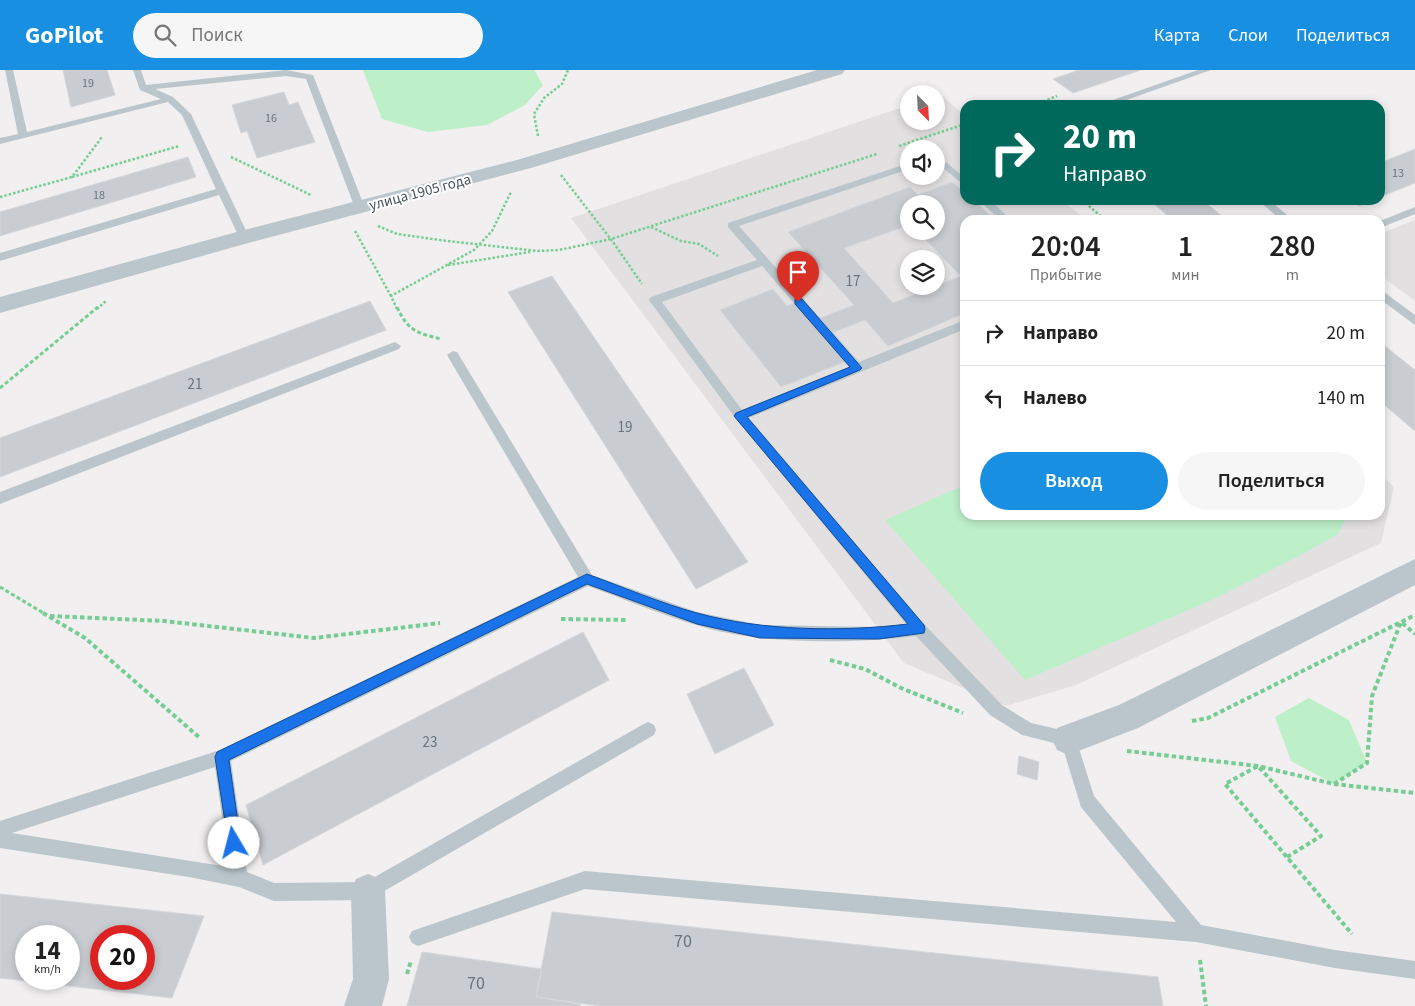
<!DOCTYPE html>
<html lang="ru">
<head>
<meta charset="utf-8">
<style>
	body { margin:0; font-family:"Source Sans 3",sans-serif; background:#f6f6f6; color:#222; height:100vh; display:flex; flex-direction:column; font-size:19px; white-space:nowrap }
	* { box-sizing:border-box; margin:0 }
	p { font-size:16px; color:#767676 }
	.icon { flex:none; width:28px; height:28px; fill:none; stroke:currentColor; stroke-width:2; stroke-linecap:round; stroke-linejoin:round }
	.map { position:relative; flex:1; overflow:hidden }
	.drawer { position:absolute; left:960px; top:145px; width:425px; height:305px; display:flex; flex-direction:column; background:#fff; border-radius:15px; box-shadow:0 2px 8px #0003 }
	.drawer>* { flex:none }
	.hud { position:absolute; left:960px; top:30px; width:425px; height:105px; border-radius:15px; box-shadow:0 2px 8px #0003; background:#00695c; color:#fff; overflow:hidden }
	.needle { width:32px; rotate:156deg }
	.fabs { position:absolute; left:900px; top:15px; display:grid; gap:10px }
	.fabs a { display:grid; place-items:center; width:45px; height:45px; border-radius:50%; background:#fff; box-shadow:0 2px 8px #0003; font-size:25px }
	.speed { position:absolute; left:15px; top:855px; display:flex; gap:10px; font-size:25px; font-weight:700; text-align:center }
	.speed>* { display:grid; place-content:center; width:65px; height:65px; border-radius:50%; background:#fff; box-shadow:0 2px 8px #0003; line-height:1 }
	.speed small { font-size:12px; font-weight:400 }
	.speed .limit { border:8px solid #d22; background:#fff; color:#111 }
	.pin { position:absolute; display:grid; place-items:center; width:42px; height:42px; color:#fff; margin:-51px -21px; border-radius:50% 50% 50% 0; rotate:-45deg; box-shadow:0 0 5px #0007 }
	.pin .icon { rotate:45deg }
	.me { position:absolute; width:55px; margin:-28px; rotate:352deg; stroke-linejoin:round; filter:drop-shadow(0 0 4px #0008) }
	.turn { display:flex; align-items:center; gap:18px; height:105px; padding:0 20px; font-size:22px }
	.turn .icon { width:65px; height:65px; stroke-width:2.5 }
	.turn b { display:block; font-size:35px; line-height:42px }
	.eta { display:flex; justify-content:space-evenly; align-items:center; height:85px; text-align:center }
	.eta b { font-size:30px; font-weight:600; line-height:35px }
	.button { display:flex; gap:10px; margin-top:auto; padding:10px 20px }
	.button a { flex:1; height:58px; border-radius:30px; background:#198fe1; color:#fff; font-size:20px; font-weight:600; line-height:58px; text-align:center }
	.button a+a { background:#f6f6f6; color:#222 }
	ul { padding:0; list-style:none }
	li { display:flex; align-items:center; gap:15px; height:65px; padding:0 20px; border-top:1px solid #e0e0e0 }
	li div { flex:1 }
	li b { display:block; font-size:19px }
	li em { font-style:normal }
	header { display:flex; align-items:center; gap:30px; box-sizing:border-box; height:70px; padding:0 25px; background:#198fe1; color:#fff }
	header strong { font-size:24px }
	nav { display:flex; gap:28px; margin-inline-start:auto; font-size:18px }
	.search { width:350px; height:45px; background:#f6f6f6; display:flex; align-items:center; gap:12px; box-sizing:border-box; padding:0 18px; border-radius:28px; color:#767676; font-size:19px }
	.map>svg:first-child { display:block }
	.education { fill:#e2e0e1; fill-rule:evenodd }
	.green { fill:#bdefc9 }
	.building { fill:#c9cdd2; stroke:#d3d6da; fill-rule:evenodd }
	.lines { fill:none; stroke-linecap:round; stroke-linejoin:round }
	.path-far2 { stroke:#75cd94; stroke-width:2.5; stroke-dasharray:2.5 2; stroke-linecap:butt }
	.path-far1 { stroke:#75cd94; stroke-width:3; stroke-dasharray:4 2.5; stroke-linecap:butt }
	.path { stroke:#75cd94; stroke-width:4; stroke-dasharray:4.5 3; stroke-linecap:butt }
	.service { fill:#bac6cc; fill-rule:evenodd }
	.minor { fill:#bac6cc; fill-rule:evenodd }
	.route { fill:#1a73e8; stroke:#114b97 }
	.labels { text-anchor:middle; stroke-width:4; stroke-linejoin:round; paint-order:stroke }
	.far-number-label { font-size:12px; fill:#68737a }
	.far-street-label { font-size:15px; fill:#47555c; stroke:#fff }
	.number-label { font-size:15px; fill:#68737a }
	.near-number-label { font-size:18px; fill:#68737a }
</style>
</head>
<body>
<header>
<strong>GoPilot</strong>
<div class="search"><svg class="icon" aria-label="search" viewBox="0 0 24 24"><circle cx="10" cy="10" r="6"/><path d="M15 15l6 6"/></svg>Поиск</div>
<nav><a>Карта</a><a>Слои</a><a>Поделиться</a></nav>
</header>
<div class="map">
<svg width="1415" height="936" viewBox="0 0 1415 936">
	<rect width="100%" height="100%" fill="#f1efef"/>
	<path class="education" d="M941,25L965,46V130H1062L1086,150H965V445H1380V404L1394,417L1381,473L1076,615L1006,636L904,593L571,148L909,35V51H936V26ZM909,79H936V106H909ZM909,134H936V161H909ZM909,189H936V216H909Z
		M1415,150V231L1380,205V164Z"/>
	<path class="green" d="M363,0H534L543,15L525,35L487,55L428,62L382,49Z
		M965,415V445H1348L1338,464L1297,487L1214,529L1025,610L885,450Z
		M1309,628L1349,650L1367,693L1334,714L1291,691L1275,647Z"/>
	<path class="building" d="M63,0H107L115,25L71,37Z
		M1079,0H1141L1073,23L1053,9Z
		M284,22L289,35L298,32L315,72L257,88L247,61L241,63L232,35Z
		M1415,79V113L1380,127V93Z
		M188,87L196,107L0,166V142Z
		M952,112L965,123V130H973L995,150H965V243L888,276L865,250L826,265L847,291L781,317L720,240L773,219L787,236L797,232L813,251L854,235L788,162L910,117L918,125ZM909,134H936V161H917L961,206L893,233L844,178L909,155Z
		M1149,130H1202L1227,150H1173Z
		M1350,130H1374L1359,136Z
		M552,206L748,492L696,519L508,222Z
		M370,231L386,260L0,407V368Z
		M1380,272L1415,300V361L1380,331Z
		M583,562L609,610L263,795L246,735Z
		M744,598L774,655L715,684L687,624Z
		M1019,686L1039,692L1037,710L1017,704Z
		M0,824L204,846L172,928L0,908ZM26,866H69V909H26ZM101,866H144V909H101Z
		M552,842L1158,907L1163,936H600L536,927Z
		M422,882L542,899L536,927L580,934V936H407Z"/>
	<g class="lines">
		<path class="path-far2" d="M1035,35L1057,26
			M538,66L534,44L544,28L562,14L568,0
			M899,76L965,54
			M231,87L311,125
			M561,105L613,172L642,214
			M72,107L179,76
			M0,127L72,107L102,67
			M1082,130L1105,150
			M378,156L397,164L447,171L537,181L559,180L611,169L877,84
			M651,157L681,171L699,174L718,186
			M355,161L391,226
			M448,195L530,182
			M97,239L106,231
			M397,239L391,226L474,180L492,161L511,122"/>
		<path class="path-far1" d="M397,237C408,261 417,263 441,269
			M0,318L98,237
			M0,517L45,544"/>
		<path class="path" d="M43,543L85,568L200,668
			M50,546L164,551L314,568L440,553
			M561,549L627,550
			M830,590L865,599L901,618L963,643
			M1192,651L1208,648L1415,545
			M1127,681L1258,696L1334,714L1415,723
			M1334,714L1367,693L1372,626L1401,552L1415,564
			M1287,787L1321,766L1258,696L1225,714L1352,864
			M1200,890L1206,936
			M407,904L411,891"/>
		<path class="service" d="M5,0H13L27,62L161,29L140,20L133,0H141L146,15L286,0L313,5L365,138L360,141L355,138L306,9L286,6L155,19L173,27L191,44L249,167L248,169H240L219,125L0,191V183L216,119L182,45L168,32L0,74V68L18,64Z
			M1198,0H1211L1118,33L1110,31Z
			M936,84L965,108V116L936,92Z
			M909,93V99L739,156L859,292L965,250V259L749,348L924,554L1002,635L1031,653L1074,663L1094,726L1201,855L1335,880L1415,891V909L1335,898L1196,872L585,819L418,876L412,873L409,867L412,861L585,801L1176,852L1081,737L1062,675L1022,665L990,645L916,566C851,574 758,575 696,555C659,544 624,529 588,516L231,691L247,802L274,813L366,812L642,655L648,652L654,655L656,660L654,665L374,827L368,830L274,831L239,817L189,807L0,778V751L220,680L578,507L447,285L453,281L457,282L592,505L697,542L760,555L879,557L906,554L736,349L649,230L651,227L757,190L728,157V153ZM762,196L849,297L742,340L662,232ZM215,697L229,797L12,763Z
			M979,130H990L1011,150H1000Z
			M1258,130H1269L1293,150H1281Z
			M1415,137V144L1380,158V151Z
			M1380,219L1415,245V255L1380,229Z
			M395,272L401,276L399,279L0,434V422Z"/>
		<path class="minor" d="M817,0H845L842,4L531,98L248,173L0,243V227L244,160L517,90Z
			M1415,489V515L1138,658L1068,685L1057,680L1052,669L1057,658L1119,635Z
			M368,804L380,809L385,821L389,909L382,936H344L353,909L351,821L356,809Z"/>
	</g>
	<path class="route" d="M798,228L802,229L862,298L860,300L747,347L924,555L925,559L924,563L879,569L760,568L697,554L587,514L229,690L241,773L239,778L234,780L229,778L215,687L217,682L587,504C623,517 660,533 697,543C762,561 842,562 908,554L734,346L736,343L850,297L795,234V229Z"/>
	<g class="labels">
		<g class="far-number-label">
			<text x="88" y="17">19</text>
			<text x="271" y="52">16</text>
			<text x="1398" y="107">13</text>
			<text x="99" y="129">18</text>
		</g>
		<g class="far-street-label">
			<text transform="translate(420 122) rotate(-15)" y="5">улица 1905 года</text>
		</g>
		<g class="number-label">
			<text x="853" y="216">17</text>
			<text x="195" y="319">21</text>
			<text x="625" y="362">19</text>
			<text x="430" y="677">23</text>
		</g>
		<g class="near-number-label">
			<text x="683" y="877">70</text>
			<text x="476" y="919">70</text>
		</g>
	</g>
</svg>
<div class="fabs">
<a><svg class="needle" viewBox="-14 -14 28 28"><path d="M0-13l5 13h-10z" fill="#e53935"/><path d="M0 13l5-13h-10z" fill="#767676"/></svg></a>
<a><svg class="icon" aria-label="sound" viewBox="0 0 24 24"><path d="M4 9h4l5-4v14l-5-4H4zM17 9q2 3 0 6"/></svg></a>
<a><svg class="icon" aria-label="search" viewBox="0 0 24 24"><circle cx="10" cy="10" r="6"/><path d="M15 15l6 6"/></svg></a>
<a><svg class="icon" aria-label="layers" viewBox="0 0 24 24"><path d="M12 4l9 5-9 5-9-5zM3 14l9 5 9-5"/></svg></a>
</div>
<div class="speed"><div>14<small>km/h</small></div><div class="limit">20</div></div>
<div class="pin" style="left:798px;top:232px;background:#d93025"><svg class="icon" aria-label="arrive" viewBox="0 0 24 24"><path d="M6 21V4h12l-3 4 3 4H6"/></svg></div>
<svg class="me" style="left:234px;top:773px" viewBox="-20 -20 40 40"><circle r="19" fill="#fff"/><path d="M0-13L10 11 0 6-10 11z" fill="#1a73e8"/></svg>
<div class="hud">
<div class="turn"><svg class="icon" aria-label="right" viewBox="0 0 24 24"><path d="M7 20v-9h11M14 6l5 5-5 5"/></svg><div><b>20 m</b>Направо</div></div>
</div>
<section class="drawer">
<div class="eta">
<div><b>20:04</b><p>Прибытие</p></div>
<div><b>1</b><p>мин</p></div>
<div><b>280</b><p>m</p></div>
</div>
<ul>
<li><svg class="icon" aria-label="right" viewBox="0 0 24 24"><path d="M7 20v-9h11M14 6l5 5-5 5"/></svg><div><b>Направо</b></div><em>20 m</em></li>
<li><svg class="icon" aria-label="left" viewBox="0 0 24 24"><path d="M17 20v-9H6M10 6l-5 5 5 5"/></svg><div><b>Налево</b></div><em>140 m</em></li>
</ul>
<div class="button"><a>Выход</a><a>Поделиться</a></div>
</section>
</div>
</body>
</html>
